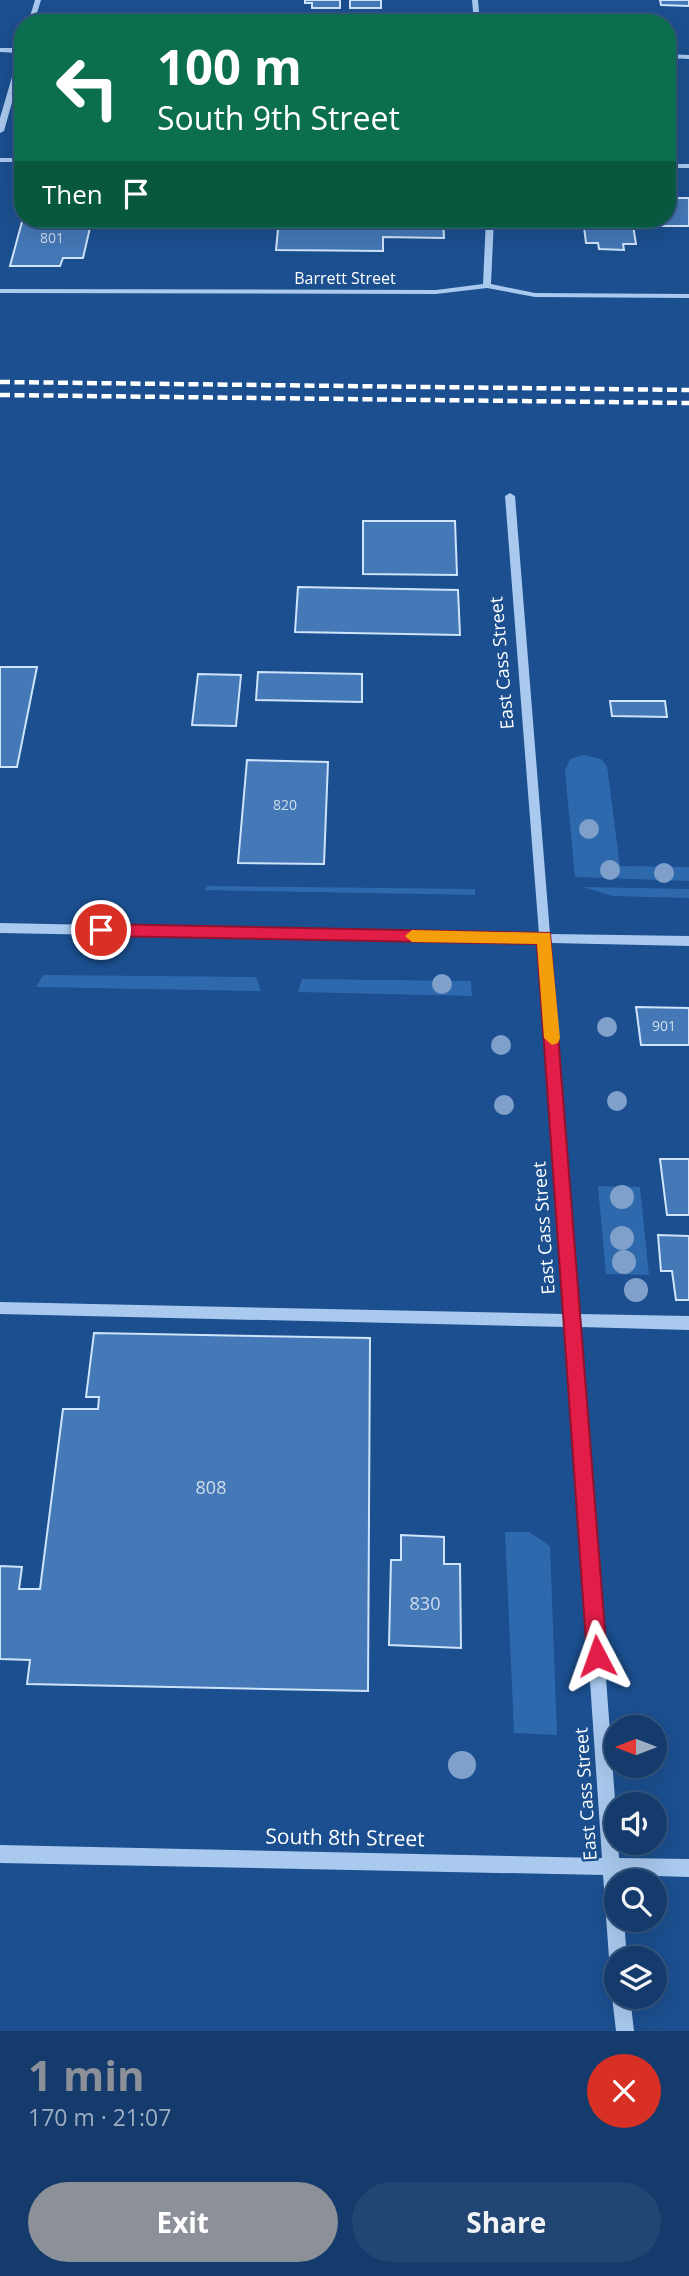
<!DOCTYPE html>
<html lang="en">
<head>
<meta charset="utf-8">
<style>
	body { margin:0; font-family:"Open Sans",sans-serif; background:#214673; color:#f1f3f6; height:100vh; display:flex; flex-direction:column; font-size:26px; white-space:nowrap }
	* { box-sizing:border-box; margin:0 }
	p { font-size:23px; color:#9dadc1 }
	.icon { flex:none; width:38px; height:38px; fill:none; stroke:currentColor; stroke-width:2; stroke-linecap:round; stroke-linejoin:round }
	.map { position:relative; height:2031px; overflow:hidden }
	.details { display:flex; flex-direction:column; background:#143b6b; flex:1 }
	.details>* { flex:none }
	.guide { position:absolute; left:14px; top:14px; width:662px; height:214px; border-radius:28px; box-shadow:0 7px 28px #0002,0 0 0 2px #33557e; background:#0b6e4f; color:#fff; overflow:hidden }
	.needle { width:46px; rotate:270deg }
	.buttons { position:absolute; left:604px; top:1715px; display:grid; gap:14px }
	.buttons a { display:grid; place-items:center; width:63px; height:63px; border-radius:50%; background:#143b6b; box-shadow:0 7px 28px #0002,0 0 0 2px #33557e; font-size:35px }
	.pin { position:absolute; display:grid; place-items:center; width:60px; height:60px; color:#fff; margin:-30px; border:4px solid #fff; border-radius:50%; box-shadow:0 2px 7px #0007 }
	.me { position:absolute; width:77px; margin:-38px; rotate:356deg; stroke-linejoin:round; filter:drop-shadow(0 0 5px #0008) }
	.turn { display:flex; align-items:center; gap:24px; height:147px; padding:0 28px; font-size:32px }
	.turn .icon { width:91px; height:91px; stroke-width:2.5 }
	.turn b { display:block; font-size:49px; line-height:60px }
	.then { display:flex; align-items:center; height:66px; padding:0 28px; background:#0003; gap:14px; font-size:26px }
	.round { display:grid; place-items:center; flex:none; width:74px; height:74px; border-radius:37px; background:#214673 }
	.summary { display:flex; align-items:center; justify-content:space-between; height:119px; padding:0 28px }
	h1 { font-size:42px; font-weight:700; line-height:52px; color:#8c9099 }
	.button { display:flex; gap:14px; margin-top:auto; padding:14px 28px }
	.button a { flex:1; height:80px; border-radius:42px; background:#8c9099; color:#fff; font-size:28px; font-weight:700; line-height:80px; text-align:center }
	.button a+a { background:#214673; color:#f1f3f6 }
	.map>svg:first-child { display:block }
	.green { fill:#2e69ad }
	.building { fill:#4478b7; stroke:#cfe3fa; stroke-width:2 }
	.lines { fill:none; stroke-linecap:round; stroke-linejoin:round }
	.minor { fill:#a9c9ee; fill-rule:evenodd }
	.rail { stroke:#fff; stroke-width:4.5; stroke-dasharray:10 4.5; stroke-linecap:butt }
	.tree { fill:#7ea0ca }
	.route { fill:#e11d48; stroke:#92132f; stroke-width:2 }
	.slow { fill:#f59e0b }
	.labels { text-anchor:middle; stroke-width:5; stroke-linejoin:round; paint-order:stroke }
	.number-label { font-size:14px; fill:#d0dded }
	.far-street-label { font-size:16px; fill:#fff; stroke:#1b4f8f }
	.street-label { font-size:18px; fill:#fff; stroke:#1b4f8f }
	.near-number-label { font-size:18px; fill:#d0dded }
	.near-street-label { font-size:21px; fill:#fff; stroke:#1b4f8f }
</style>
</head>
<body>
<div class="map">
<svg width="689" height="2031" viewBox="0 0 689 2031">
	<rect width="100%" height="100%" fill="#1b4f8f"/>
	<path class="green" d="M584,755L601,759L607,766L620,866L689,867V881L575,877L565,771L570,759Z
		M208,886L475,889V895L204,890Z
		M583,887L689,889V898L612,896Z
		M43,975L256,977L261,991L36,987Z
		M302,979L471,981L472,996L298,992Z
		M598,1186L640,1187L649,1275L606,1274Z
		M505,1532H529L550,1546L557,1735L514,1733Z"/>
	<path class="building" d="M305,0H340V8H312V3H305Z
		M350,0H381V8H350Z
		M660,0H689V6L661,5Z
		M288,13L304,14V23H287Z
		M667,198H689V226H657L656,219H667Z
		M23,218L92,219L83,258H63L60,266H10Z
		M279,219H443L444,238L383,237V251L276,250Z
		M583,219H632L636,244H623L624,250L599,249L598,243H586Z
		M363,521H455L457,575L363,574Z
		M298,587L458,590L460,635L295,632Z
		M0,667H37L17,767H0Z
		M258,672L362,674V702L256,700Z
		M198,674L241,675L236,726L192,725Z
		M610,701H665L667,717L612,716Z
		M247,760L328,762L324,864L238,863Z
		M636,1007L689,1008V1045H641Z
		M660,1159H689V1215H667Z
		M658,1235L689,1236V1300H676L672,1271H661Z
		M94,1333L370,1338L368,1691L27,1684L30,1660L0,1659V1566L22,1567L19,1589H40L63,1409H98L99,1397H86Z
		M401,1535L444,1537V1564H460L461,1648L389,1645L391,1560H401Z"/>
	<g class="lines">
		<path class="minor" d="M35,0H41L34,23H28Z
			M472,0H478L480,23H474Z
			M0,48H23V63L4,131L0,133V118L19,53L0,52Z
			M667,54L689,55V59L667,58Z
			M0,158H23V162H0Z
			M667,164H689V168H667Z
			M486,219H494L491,284L535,293L689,294V298L535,297L487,288L436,294L0,293V289L436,290L483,284Z
			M510,493L515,496L550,934L689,936V946L551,943L579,1314L689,1316V1330L580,1327L616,1813V1843H618L619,1858L689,1859V1877L621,1875V1881H616V1920H624L627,1958H616V1966L612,1964L609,1958L603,1875L0,1863V1845L602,1858L566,1327L0,1314V1302L565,1314L539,943L0,933V923L539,934L505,496Z
			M616,1990V1997H630L634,2031H616L612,1997Z"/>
		<path class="rail" d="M0,382L689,390
			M0,395L689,403"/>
	</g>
	<g class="tree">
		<circle cx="589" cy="829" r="10"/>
		<circle cx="610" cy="870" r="10"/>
		<circle cx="664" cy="873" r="10"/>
		<circle cx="442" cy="984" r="10"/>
		<circle cx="607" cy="1027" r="10"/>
		<circle cx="501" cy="1045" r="10"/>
		<circle cx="617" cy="1101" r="10"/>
		<circle cx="504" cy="1105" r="10"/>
		<circle cx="622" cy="1197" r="12"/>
		<circle cx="622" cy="1238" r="12"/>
		<circle cx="624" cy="1262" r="12"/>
		<circle cx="636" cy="1290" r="12"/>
		<circle cx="462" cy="1765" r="14"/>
	</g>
	<path class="route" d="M101,924L550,933L607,1656L604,1664L597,1667L590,1664L587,1656L537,944L101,936L93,930Z"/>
	<path class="slow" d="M412,930L550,933L560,1038L558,1043L552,1045L544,1038L537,944L412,942L405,936Z"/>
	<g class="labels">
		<g class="number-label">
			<text x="52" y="243">801</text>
			<text x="285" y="810">820</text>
			<text x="664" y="1031">901</text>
		</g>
		<g class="far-street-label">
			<text x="345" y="284">Barrett Street</text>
		</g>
		<g class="street-label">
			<text transform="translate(502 663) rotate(-95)" y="6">East Cass Street</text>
			<text transform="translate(544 1228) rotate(-94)" y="6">East Cass Street</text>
			<text transform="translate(586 1794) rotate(-94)" y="6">East Cass Street</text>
		</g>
		<g class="near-number-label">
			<text x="211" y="1494">808</text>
			<text x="425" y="1610">830</text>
		</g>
		<g class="near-street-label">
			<text transform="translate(345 1838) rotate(1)" y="7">South 8th Street</text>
		</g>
	</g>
</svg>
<div class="buttons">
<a><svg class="needle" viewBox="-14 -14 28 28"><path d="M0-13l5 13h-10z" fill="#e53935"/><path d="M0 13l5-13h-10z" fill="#9dadc1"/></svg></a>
<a><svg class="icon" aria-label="sound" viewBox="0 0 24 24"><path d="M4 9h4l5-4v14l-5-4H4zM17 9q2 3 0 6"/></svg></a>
<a><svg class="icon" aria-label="search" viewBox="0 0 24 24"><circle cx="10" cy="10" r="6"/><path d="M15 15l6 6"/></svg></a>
<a><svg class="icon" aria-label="layers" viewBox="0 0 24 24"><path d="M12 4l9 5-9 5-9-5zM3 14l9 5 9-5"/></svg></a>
</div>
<div class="pin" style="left:101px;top:930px;background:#d93025"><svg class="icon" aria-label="arrive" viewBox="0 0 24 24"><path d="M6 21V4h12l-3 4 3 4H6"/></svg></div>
<svg class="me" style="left:597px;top:1656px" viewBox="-20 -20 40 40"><path d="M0-17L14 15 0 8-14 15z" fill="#e11d48" stroke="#fff" stroke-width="4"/></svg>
<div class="guide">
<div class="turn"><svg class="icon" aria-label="left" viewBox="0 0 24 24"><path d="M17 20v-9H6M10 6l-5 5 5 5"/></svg><div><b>100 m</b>South 9th Street</div></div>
<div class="then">Then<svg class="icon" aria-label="arrive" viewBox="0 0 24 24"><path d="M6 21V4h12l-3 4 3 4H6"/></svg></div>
</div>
</div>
<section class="details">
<div class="summary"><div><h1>1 min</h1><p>170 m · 21:07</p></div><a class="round" style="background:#d93025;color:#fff"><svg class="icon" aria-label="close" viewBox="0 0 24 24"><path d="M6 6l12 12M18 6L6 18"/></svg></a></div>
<div class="button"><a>Exit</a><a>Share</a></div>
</section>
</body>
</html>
